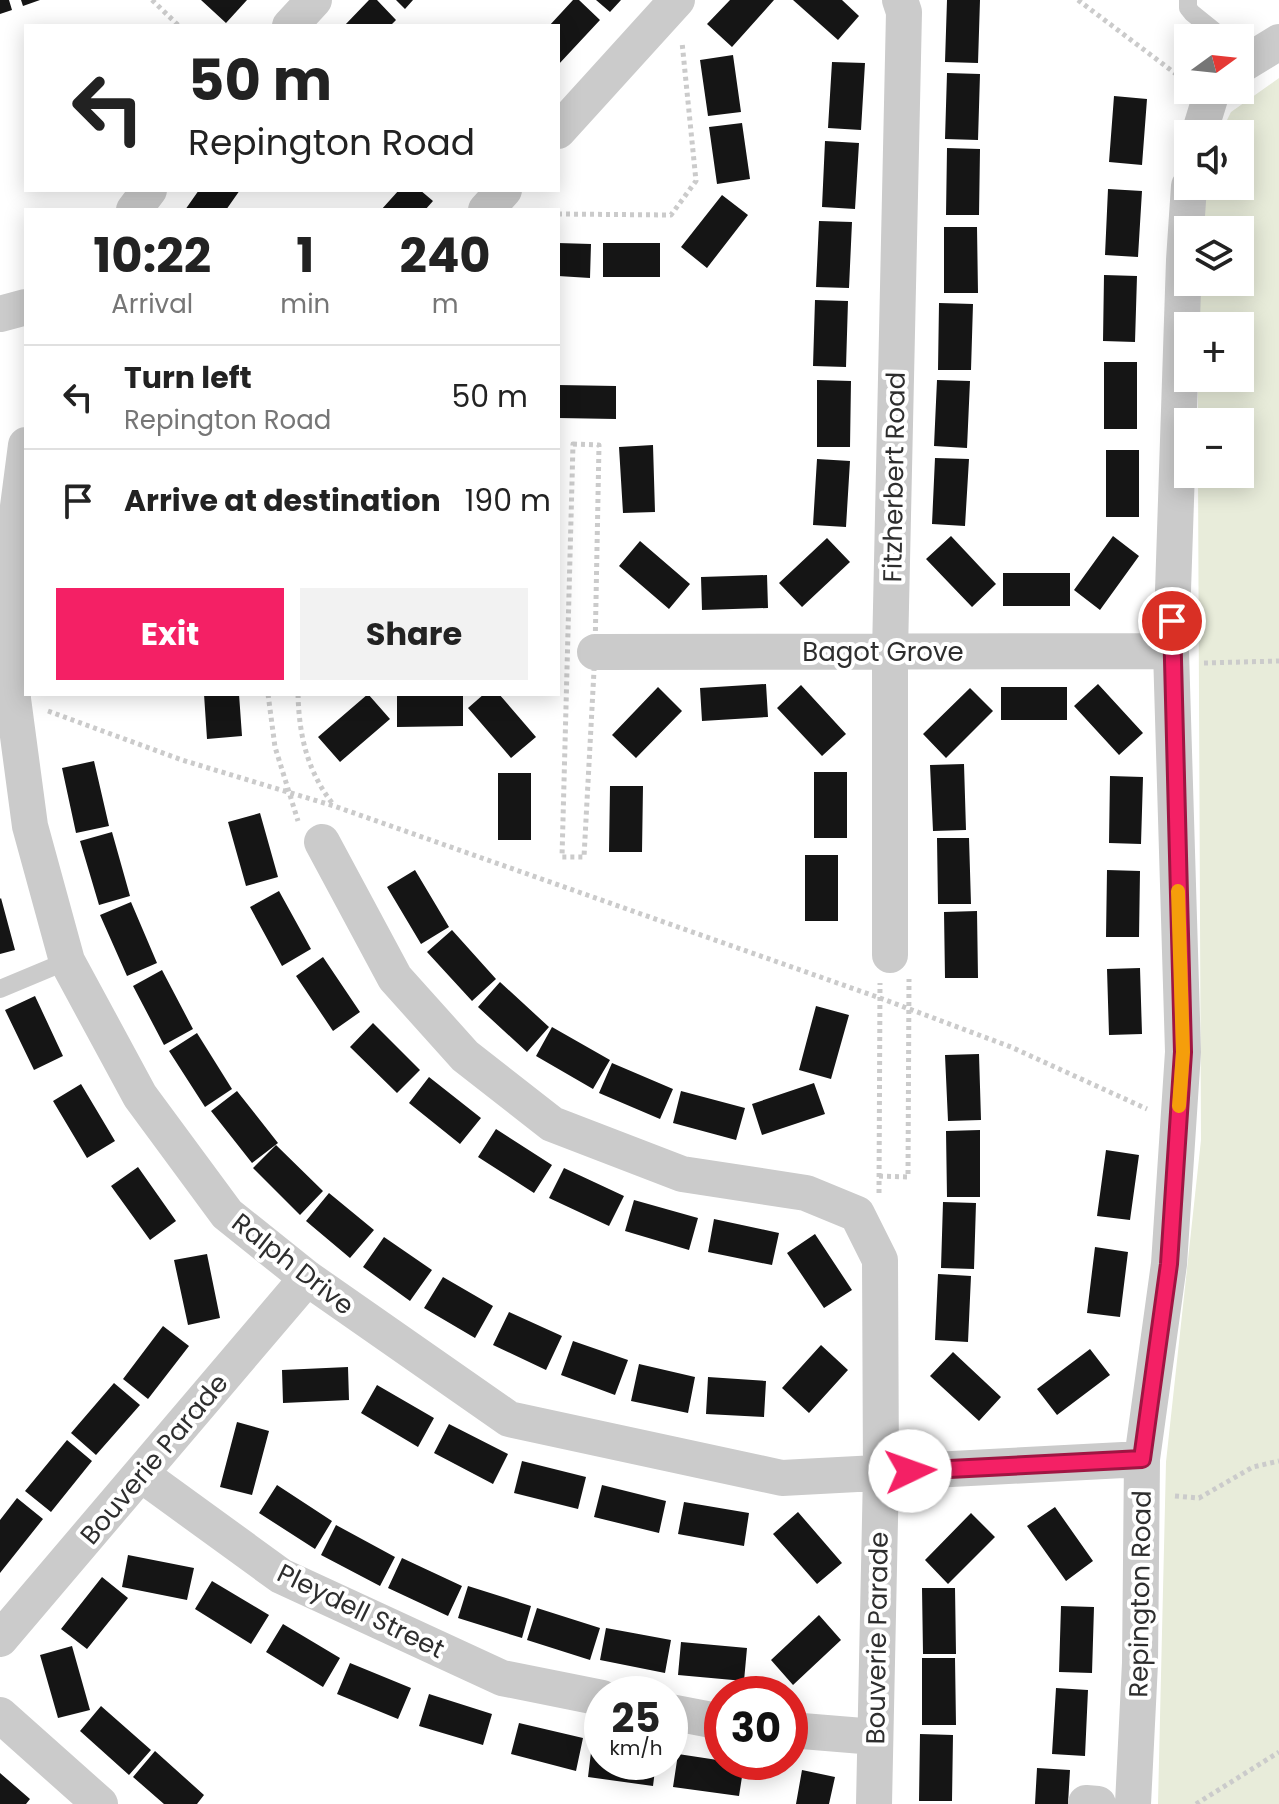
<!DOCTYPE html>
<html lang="en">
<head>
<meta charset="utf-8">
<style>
	body { margin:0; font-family:Poppins,sans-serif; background:#f2f2f2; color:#222; height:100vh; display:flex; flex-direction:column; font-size:30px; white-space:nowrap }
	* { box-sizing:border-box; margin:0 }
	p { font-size:26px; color:#767676 }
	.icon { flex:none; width:44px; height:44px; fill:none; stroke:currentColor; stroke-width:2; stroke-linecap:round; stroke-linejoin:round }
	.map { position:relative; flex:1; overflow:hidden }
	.drawer { position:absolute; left:24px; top:208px; width:536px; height:488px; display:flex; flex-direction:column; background:#fff; border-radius:0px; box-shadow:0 4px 20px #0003 }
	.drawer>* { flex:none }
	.top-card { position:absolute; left:24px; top:24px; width:536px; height:168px; border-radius:0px; box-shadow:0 4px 20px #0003; background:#fff; color:#222; overflow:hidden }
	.needle { width:52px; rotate:75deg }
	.tools { position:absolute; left:1174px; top:24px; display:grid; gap:16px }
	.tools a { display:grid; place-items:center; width:80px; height:80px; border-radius:0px; background:#fff; box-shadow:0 4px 20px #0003; font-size:40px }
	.speed { position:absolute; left:584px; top:1676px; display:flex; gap:16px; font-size:40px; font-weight:700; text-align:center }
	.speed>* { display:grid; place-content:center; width:104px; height:104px; border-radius:50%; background:#fff; box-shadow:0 4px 20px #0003; line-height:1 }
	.speed small { font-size:20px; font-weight:400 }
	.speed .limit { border:12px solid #d22; background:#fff; color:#111 }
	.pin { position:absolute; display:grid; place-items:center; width:68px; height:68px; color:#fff; margin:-34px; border:4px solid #fff; border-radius:50%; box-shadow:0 2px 8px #0007 }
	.me { position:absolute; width:88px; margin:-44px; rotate:87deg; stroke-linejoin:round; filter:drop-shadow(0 0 6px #0008) }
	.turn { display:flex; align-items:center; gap:28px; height:168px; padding:0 32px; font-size:36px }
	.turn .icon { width:104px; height:104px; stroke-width:2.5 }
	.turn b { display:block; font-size:56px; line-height:68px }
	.eta { display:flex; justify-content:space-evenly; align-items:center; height:136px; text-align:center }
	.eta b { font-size:48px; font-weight:700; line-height:56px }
	.primary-button { display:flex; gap:16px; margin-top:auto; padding:16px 32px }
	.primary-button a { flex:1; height:92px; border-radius:0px; background:#f42065; color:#fff; font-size:32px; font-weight:700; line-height:92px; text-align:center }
	.primary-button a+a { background:#f2f2f2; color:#222 }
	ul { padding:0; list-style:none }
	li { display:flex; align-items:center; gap:24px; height:104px; padding:0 32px; border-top:2px solid #e0e0e0 }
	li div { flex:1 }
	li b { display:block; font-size:30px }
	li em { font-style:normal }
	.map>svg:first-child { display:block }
	.green { fill:#e8ecda }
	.building { fill:#151515 }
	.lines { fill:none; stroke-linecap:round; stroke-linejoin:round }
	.path { stroke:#cbcbcb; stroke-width:5; stroke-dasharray:4 4; stroke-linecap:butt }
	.service { stroke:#cbcbcb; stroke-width:18 }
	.minor { stroke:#cbcbcb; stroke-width:36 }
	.route-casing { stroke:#9f1542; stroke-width:20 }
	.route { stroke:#f42065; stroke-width:14 }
	.slow { stroke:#f59e0b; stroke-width:14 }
	.labels { text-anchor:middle; stroke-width:8; stroke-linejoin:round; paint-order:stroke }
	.street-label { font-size:26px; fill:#2e2e2e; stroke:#fff }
</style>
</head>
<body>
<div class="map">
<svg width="1279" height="1804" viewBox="0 0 1279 1804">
	<rect width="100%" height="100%" fill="#fff"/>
	<path class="green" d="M1279,78V1804H1158L1166,1462L1201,1140L1198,474H1240V422H1198V378H1240V326H1198V282H1240V230H1200L1206,186H1240V134H1220L1231,112Z"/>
	<path class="building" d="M0,0H9L12,10L0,14Z
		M21,0H40L23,6Z
		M201,0H247L226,23Z
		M369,0H377L396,20L390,26H344Z
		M396,0H413L405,9Z
		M573,0H579L600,20L558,65V26H549Z
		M596,0H621L610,12Z
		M730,0H774L732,47L707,24Z
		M793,0H842L859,16L838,40Z
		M947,0H980L978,63L945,62Z
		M733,55L741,112L708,116L700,60Z
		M832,62L865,63L861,130L828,128Z
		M947,73L980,74L978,140L945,139Z
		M1114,96L1147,99L1142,165L1109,162Z
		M742,123L750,179L717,184L709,127Z
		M825,141L859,143L855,209L822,207Z
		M947,148L980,149L979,215H946Z
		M1108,189L1142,191L1138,257L1105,255Z
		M199,190H240L226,210H185Z
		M399,190H420L433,201L425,210H381Z
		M722,195L748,215L707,268L681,247Z
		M819,221L852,222L849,288L816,287Z
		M944,227H977L978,293H944Z
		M558,243L591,244L590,278L558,276Z
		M603,243H660V277H603Z
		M1104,275L1137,276L1135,342L1103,341Z
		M815,300L848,301L846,367L813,366Z
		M939,303L973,304L971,370H938Z
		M1104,362H1137V429H1104Z
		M817,380L851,381L850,447H817Z
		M937,380L970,381L967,448L934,446Z
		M558,385L616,386V419L558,418Z
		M653,445L655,512L623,513L619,447Z
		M1106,450H1139V517H1106Z
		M935,458L969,459L965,526L932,524Z
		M817,459L850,461L846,527L813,525Z
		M951,536L996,584L972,607L926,559Z
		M1113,536L1139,556L1100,610L1074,590Z
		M827,538L850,562L802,607L779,583Z
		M640,541L690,584L669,609L619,566Z
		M1003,573H1070V606H1003Z
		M767,575L768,608L702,610L701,577Z
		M766,684L768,717L702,721L700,688Z
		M1098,684L1143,733L1119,755L1074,706Z
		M801,685L846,734L822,756L777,708Z
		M658,687L682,711L636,758L612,735Z
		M1001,687H1067V720H1001Z
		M970,688L993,711L946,758L923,734Z
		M204,694H239L242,736L207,739Z
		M368,694L390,719L340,762L318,737Z
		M397,694H463V726L397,727Z
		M484,694H499L536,737L511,758L468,708Z
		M94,761L109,826L76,833L62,768Z
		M964,764L966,830L933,831L930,765Z
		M814,772H847V838H814Z
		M498,773H531V840H498Z
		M1110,776L1143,777L1141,844L1109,843Z
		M610,786H643L642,852H609Z
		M260,813L278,877L246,886L228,822Z
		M112,832L130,896L99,905L80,841Z
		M937,838H969L971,904H938Z
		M805,855H838V921H805Z
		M415,870L449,927L421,944L387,887Z
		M1107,870L1140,871L1139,937H1106Z
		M279,891L311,949L282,966L250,907Z
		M1,898L15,950L0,954V899Z
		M131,902L157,963L127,976L100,915Z
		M977,911L978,978H945L944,912Z
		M452,930L496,979L472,1001L427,952Z
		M323,957L360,1012L333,1031L296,976Z
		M1140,968L1142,1034L1109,1035L1107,969Z
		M162,970L193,1029L164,1045L133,986Z
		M500,982L549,1027L527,1052L478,1007Z
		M35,996L63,1056L34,1070L5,1010Z
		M816,1006L849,1015L831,1079L799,1070Z
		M373,1023L420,1070L397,1093L350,1047Z
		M552,1027L610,1060L593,1089L536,1056Z
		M197,1033L232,1089L205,1107L169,1051Z
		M979,1054L981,1120L948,1121L945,1055Z
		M612,1063L673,1089L660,1119L599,1093Z
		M429,1077L481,1118L460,1144L409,1103Z
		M814,1083L825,1114L762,1135L752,1104Z
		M81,1084L115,1141L87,1158L53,1101Z
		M237,1091L278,1143L252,1163L211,1111Z
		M681,1091L745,1108L736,1140L673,1123Z
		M496,1129L552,1165L534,1193L478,1157Z
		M980,1130V1197H947L946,1131Z
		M276,1145L323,1191L300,1215L253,1168Z
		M1106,1150L1139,1155L1130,1220L1097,1216Z
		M138,1167L176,1221L150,1240L111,1186Z
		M564,1168L624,1196L609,1226L549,1198Z
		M329,1193L374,1230L350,1258L306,1221Z
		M634,1200L698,1218L689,1250L625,1231Z
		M943,1202L976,1203L974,1269L941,1268Z
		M714,1219L779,1233L772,1265L708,1252Z
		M815,1234L852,1290L824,1308L787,1253Z
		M384,1237L432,1270L410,1301L363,1267Z
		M1095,1247L1128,1252L1120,1317L1087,1313Z
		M207,1254L220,1318L188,1325L174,1260Z
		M938,1274L971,1276L968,1342L935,1340Z
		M443,1277L493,1306L475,1338L424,1308Z
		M509,1312L562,1336L546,1370L493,1345Z
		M163,1326L189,1346L148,1399L123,1379Z
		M573,1341L628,1360L615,1395L561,1375Z
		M821,1345L848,1370L809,1413L782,1388Z
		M1090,1349L1110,1375L1057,1415L1037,1389Z
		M953,1352L1001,1397L979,1421L930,1376Z
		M639,1364L695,1377L688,1413L631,1401Z
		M348,1367L349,1400L283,1403L282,1370Z
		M708,1377L766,1381L764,1417L706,1414Z
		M114,1383L140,1405L96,1455L71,1433Z
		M377,1385L434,1418L418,1447L361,1413Z
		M237,1422L269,1431L252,1495L220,1487Z
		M449,1424L508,1454L493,1484L434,1453Z
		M67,1440L92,1461L51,1512L25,1491Z
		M522,1461L586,1477L578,1509L514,1493Z
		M277,1485L332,1521L315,1549L259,1513Z
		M602,1485L666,1501L659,1533L594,1517Z
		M17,1498L43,1519L0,1573V1520Z
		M684,1502L749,1513L744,1546L678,1534Z
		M1055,1507L1093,1561L1066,1581L1027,1526Z
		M798,1512L842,1563L817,1584L773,1534Z
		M971,1513L995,1537L948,1584L925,1560Z
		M336,1525L395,1557L380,1586L321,1555Z
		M128,1555L194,1568L187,1600L122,1587Z
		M402,1558L462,1586L448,1616L388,1588Z
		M102,1577L128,1598L87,1649L61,1629Z
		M212,1581L269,1615L251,1644L195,1609Z
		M468,1586L531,1606L522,1638L458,1618Z
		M922,1588H955L956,1654H923Z
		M1061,1606L1094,1607L1092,1673L1059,1672Z
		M537,1608L600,1628L590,1660L527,1640Z
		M819,1615L841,1640L793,1685L771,1660Z
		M283,1624L340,1658L323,1687L266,1652Z
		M606,1628L671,1640L665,1673L600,1660Z
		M681,1642L747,1648L744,1681L678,1675Z
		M72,1646L90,1710L58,1718L40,1655Z
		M922,1658H955L956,1725H922Z
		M350,1663L411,1688L398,1719L337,1694Z
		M1056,1688L1088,1690L1085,1756L1052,1754Z
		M429,1694L492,1714L483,1745L419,1726Z
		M101,1706L151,1750L129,1775L80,1731Z
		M519,1723L583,1738L576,1771L511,1754Z
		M920,1734L953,1735L952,1801H919Z
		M592,1744L602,1745V1762H656L653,1786L588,1777Z
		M155,1751L204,1795L197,1804H164L133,1777Z
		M678,1754L744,1764L739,1796L673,1787Z
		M1037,1768L1070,1770L1068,1804H1035Z
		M802,1770L835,1777L829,1804H796Z
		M0,1773L30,1799L26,1804H0Z"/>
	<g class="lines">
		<path class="path" d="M152,0L179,26
			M1078,0L1184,80
			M558,214L671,215L696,181L682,42
			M573,444L599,445L595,652L584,857H562Z
			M1204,663L1279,661
			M268,694L275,747L298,821
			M298,694C299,735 307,770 332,803
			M48,711L182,760L334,806L880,998L1011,1047L1147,1109
			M879,1176L908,1177L909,979
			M879,1193L880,983
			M1175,1496L1199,1498L1253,1467L1279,1461
			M1196,1804L1279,1752"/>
		<path class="service" d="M1188,0V8L1192,13L1223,38
			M0,989L67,961"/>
		<path class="minor" d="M290,26L314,0
			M1240,66L1279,42
			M558,131L677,0
			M1199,134L1211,95L1215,90
			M134,210L149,190
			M486,210L504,190
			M0,314L26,307
			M26,445L10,568L13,699L30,826L67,961L140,1096L227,1214L307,1278L509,1419L782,1478L1142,1459
			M595,652L1171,651
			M322,842L395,978L465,1056L552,1124L682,1174L806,1193L857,1214L880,1260L881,1473L874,1804
			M890,955V653L904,12L900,0
			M142,1475L281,1576L502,1678L602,1698
			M0,1639L307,1278
			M670,1712L722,1722
			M0,1715L100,1804
			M790,1730L875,1737
			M1086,1803L1098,1804
			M1133,1804L1140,1663L1142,1459L1169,1264L1183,1052L1171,651L1184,260L1189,186"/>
	</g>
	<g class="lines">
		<defs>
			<path id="route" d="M910,1471L1142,1459L1169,1264L1183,1052L1172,621"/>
		</defs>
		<use href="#route" class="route-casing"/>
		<use href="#route" class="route"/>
		<path class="slow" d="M1178,891L1183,1052L1179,1106"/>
	</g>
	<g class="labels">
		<g class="street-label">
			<text transform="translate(894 477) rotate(-89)" y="9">Fitzherbert Road</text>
			<text x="883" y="661">Bagot Grove</text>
			<text transform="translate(293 1264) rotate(38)" y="9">Ralph Drive</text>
			<text transform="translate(154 1459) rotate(-50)" y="9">Bouverie Parade</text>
			<text transform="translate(1140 1594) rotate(-89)" y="9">Repington Road</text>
			<text transform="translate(361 1611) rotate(26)" y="9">Pleydell Street</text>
			<text transform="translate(877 1638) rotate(-89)" y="9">Bouverie Parade</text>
		</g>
	</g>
</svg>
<div class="tools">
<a><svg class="needle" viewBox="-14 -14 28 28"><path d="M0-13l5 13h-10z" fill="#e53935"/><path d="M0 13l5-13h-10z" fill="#767676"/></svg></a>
<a><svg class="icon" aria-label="sound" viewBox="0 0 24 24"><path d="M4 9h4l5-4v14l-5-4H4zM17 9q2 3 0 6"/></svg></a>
<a><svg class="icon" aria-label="layers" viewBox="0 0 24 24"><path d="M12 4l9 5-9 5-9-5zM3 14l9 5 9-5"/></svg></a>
<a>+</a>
<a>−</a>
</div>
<div class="speed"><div>25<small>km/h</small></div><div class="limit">30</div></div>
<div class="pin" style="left:1172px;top:621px;background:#d93025"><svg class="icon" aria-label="arrive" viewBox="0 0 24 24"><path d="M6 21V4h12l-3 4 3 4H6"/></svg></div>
<svg class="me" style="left:910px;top:1471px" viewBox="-20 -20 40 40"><circle r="19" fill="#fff"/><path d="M0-13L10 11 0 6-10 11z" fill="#f42065"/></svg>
<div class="top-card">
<div class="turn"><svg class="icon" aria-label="left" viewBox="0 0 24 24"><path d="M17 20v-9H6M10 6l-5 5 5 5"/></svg><div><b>50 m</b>Repington Road</div></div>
</div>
<section class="drawer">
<div class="eta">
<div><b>10:22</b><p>Arrival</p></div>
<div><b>1</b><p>min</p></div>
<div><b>240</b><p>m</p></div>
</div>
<ul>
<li><svg class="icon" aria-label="left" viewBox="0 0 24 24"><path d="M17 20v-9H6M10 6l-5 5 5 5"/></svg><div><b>Turn left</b><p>Repington Road</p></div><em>50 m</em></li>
<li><svg class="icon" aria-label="arrive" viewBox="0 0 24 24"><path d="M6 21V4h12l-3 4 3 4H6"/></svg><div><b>Arrive at destination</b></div><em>190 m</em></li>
</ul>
<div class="primary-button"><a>Exit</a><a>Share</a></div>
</section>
</div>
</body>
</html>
